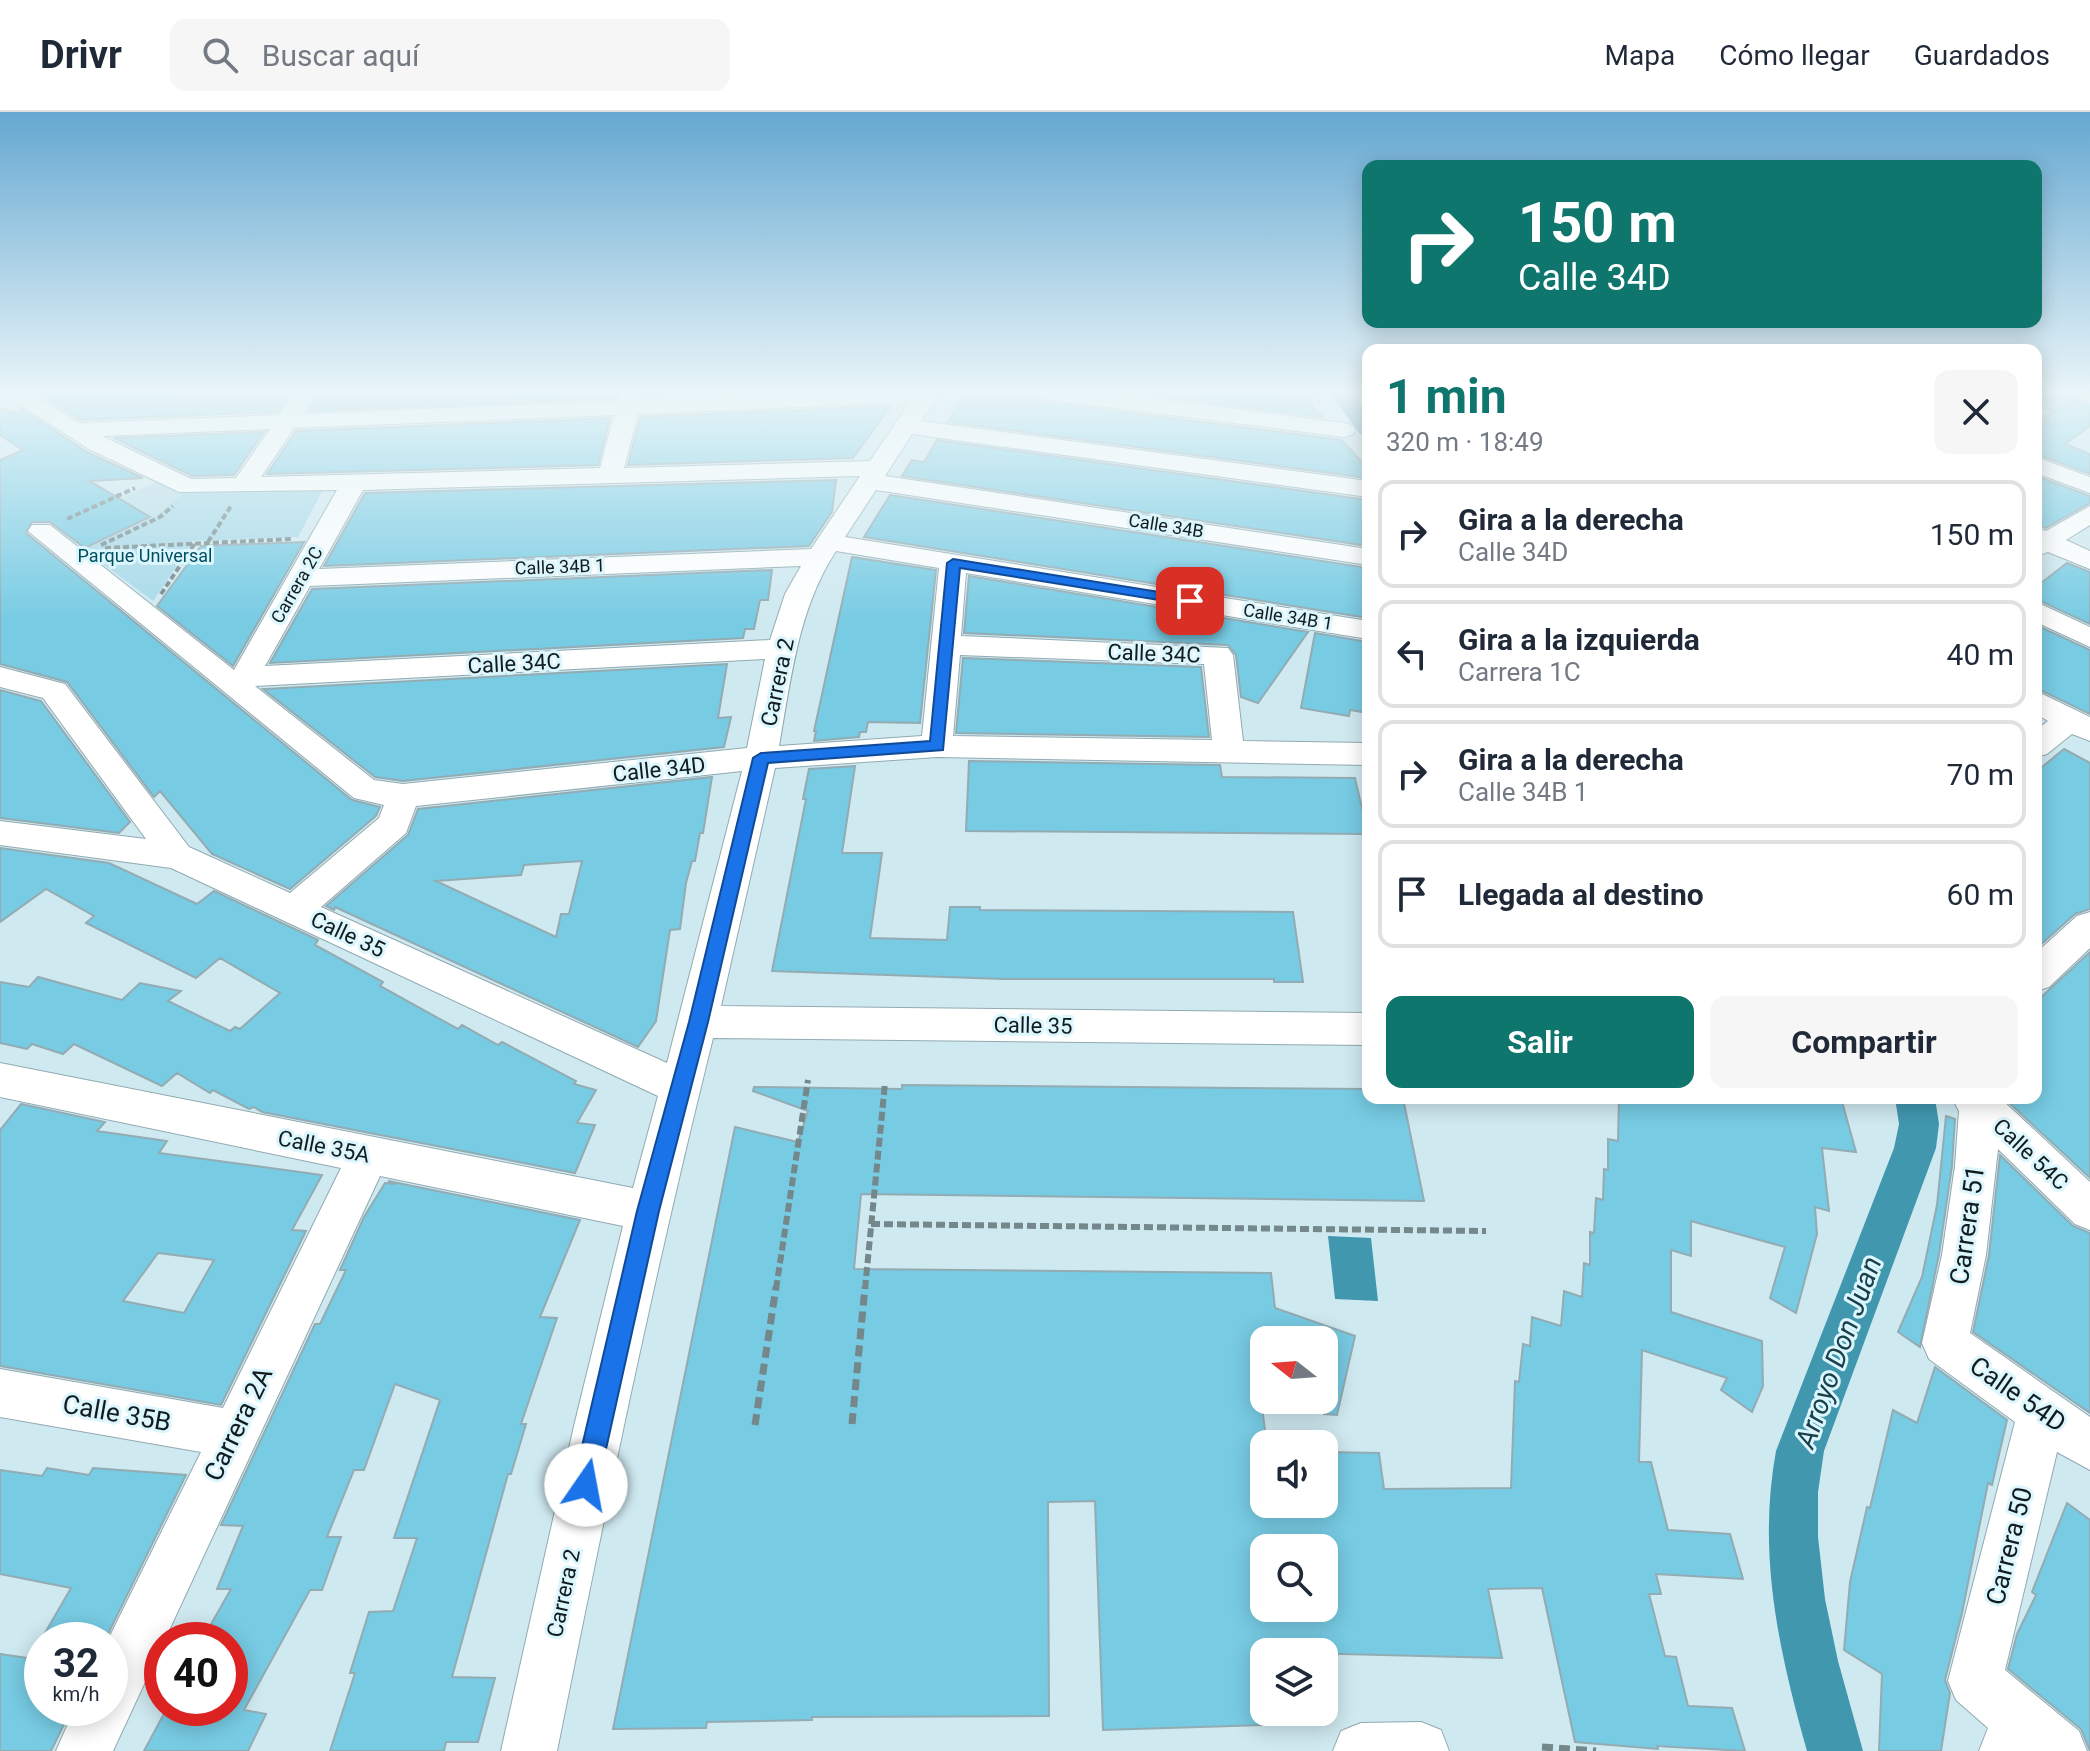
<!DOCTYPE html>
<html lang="es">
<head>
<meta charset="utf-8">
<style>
	body { margin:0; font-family:Roboto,sans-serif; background:#f6f6f7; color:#1f2937; height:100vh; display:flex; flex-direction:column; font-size:30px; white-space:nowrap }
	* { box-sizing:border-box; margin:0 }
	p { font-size:26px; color:#747a83 }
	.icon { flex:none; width:44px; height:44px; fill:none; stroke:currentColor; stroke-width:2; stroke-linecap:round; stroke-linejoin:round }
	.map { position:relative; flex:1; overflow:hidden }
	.sheet { position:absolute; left:1362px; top:232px; width:680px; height:760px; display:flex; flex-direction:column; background:#fff; border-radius:16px; box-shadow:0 4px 20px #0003 }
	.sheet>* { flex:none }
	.guide { position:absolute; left:1362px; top:48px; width:680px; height:168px; border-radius:16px; box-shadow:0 4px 20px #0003; background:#0f766e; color:#fff; overflow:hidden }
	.needle { width:52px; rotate:287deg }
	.controls { position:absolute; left:1250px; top:1214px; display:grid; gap:16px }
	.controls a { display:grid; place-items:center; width:88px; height:88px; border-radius:16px; background:#fff; box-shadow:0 4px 20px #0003; font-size:40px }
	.speed { position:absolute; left:24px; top:1510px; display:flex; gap:16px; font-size:40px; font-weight:700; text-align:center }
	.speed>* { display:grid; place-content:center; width:104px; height:104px; border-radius:50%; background:#fff; box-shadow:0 4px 20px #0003; line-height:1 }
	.speed small { font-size:20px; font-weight:400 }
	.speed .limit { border:12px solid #d22; background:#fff; color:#111 }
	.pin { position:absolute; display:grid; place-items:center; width:68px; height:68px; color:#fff; margin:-34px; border-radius:16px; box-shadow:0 4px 12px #0006 }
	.me { position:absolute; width:88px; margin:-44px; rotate:12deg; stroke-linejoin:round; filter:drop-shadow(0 0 6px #0008) }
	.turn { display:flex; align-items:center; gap:28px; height:168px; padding:0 24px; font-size:36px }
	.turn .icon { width:104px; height:104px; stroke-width:2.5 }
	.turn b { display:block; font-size:56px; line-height:68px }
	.round { display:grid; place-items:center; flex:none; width:84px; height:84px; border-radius:16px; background:#f6f6f7 }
	.summary { display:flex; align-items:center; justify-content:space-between; height:136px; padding:0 24px }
	h1 { font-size:48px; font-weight:700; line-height:60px; color:#0f766e }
	.action { display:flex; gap:16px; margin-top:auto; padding:16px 24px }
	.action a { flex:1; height:92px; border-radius:16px; background:#0f766e; color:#fff; font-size:32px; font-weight:700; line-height:92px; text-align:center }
	.action a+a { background:#f6f6f7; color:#1f2937 }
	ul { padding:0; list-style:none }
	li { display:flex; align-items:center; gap:24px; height:108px; margin:0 16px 12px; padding:0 8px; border:4px solid #e0e1e3; border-radius:16px }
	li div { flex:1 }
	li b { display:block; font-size:30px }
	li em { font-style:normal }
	header { display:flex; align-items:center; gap:48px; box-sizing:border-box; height:112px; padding:0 40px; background:#fff; border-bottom:2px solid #e0e1e3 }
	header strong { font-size:38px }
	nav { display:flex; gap:44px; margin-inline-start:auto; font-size:28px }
	.search { width:560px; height:72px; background:#f6f6f7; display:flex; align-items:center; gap:20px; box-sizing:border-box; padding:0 28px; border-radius:16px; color:#747a83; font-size:30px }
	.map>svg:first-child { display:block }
	.built { fill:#bbdee8 }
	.green { fill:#a7d9e8 }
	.water { fill:#4197ae }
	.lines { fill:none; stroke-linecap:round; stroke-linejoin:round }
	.canal { fill:#4197ae; fill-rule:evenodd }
	.building { fill:#77cbe3; stroke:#93abb3; stroke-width:2; fill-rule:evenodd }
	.minor-casing { stroke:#91aab1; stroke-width:2 }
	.path-far2 { stroke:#74878b; stroke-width:4; stroke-dasharray:6 3; stroke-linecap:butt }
	.path-far1 { stroke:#74878b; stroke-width:6; stroke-dasharray:9 4; stroke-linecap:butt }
	.path { stroke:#74878b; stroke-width:7; stroke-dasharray:11 6; stroke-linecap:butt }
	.minor { fill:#fff; fill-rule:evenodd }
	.route { fill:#1a73e8; stroke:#114b97; stroke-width:2 }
	.labels { text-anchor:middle; stroke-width:6; stroke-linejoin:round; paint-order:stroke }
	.far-street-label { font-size:18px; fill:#121c1e; stroke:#dcf6fe }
	.far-park-label { font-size:18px; fill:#004f5f; stroke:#dcf6fe }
	.street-label { font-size:22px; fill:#121c1e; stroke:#dcf6fe }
	.near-street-label { font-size:26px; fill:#121c1e; stroke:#dcf6fe }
	.near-water-label { font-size:28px; font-style:italic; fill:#183f4a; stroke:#dcf6fe }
</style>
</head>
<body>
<header>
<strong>Drivr</strong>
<div class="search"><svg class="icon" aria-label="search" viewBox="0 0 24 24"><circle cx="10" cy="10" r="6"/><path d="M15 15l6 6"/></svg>Buscar aquí</div>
<nav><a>Mapa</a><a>Cómo llegar</a><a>Guardados</a></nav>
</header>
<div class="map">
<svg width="2090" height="1639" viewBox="0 0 2090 1639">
	<rect width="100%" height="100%" fill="#cfe9f0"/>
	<path class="built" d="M158,369L185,379L155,405L84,438L53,416Z"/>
	<path class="green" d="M325,374L298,425L193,429L153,489L84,438L155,405L185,379Z"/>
	<path class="water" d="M1328,1124L1371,1126L1378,1189L1335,1187Z"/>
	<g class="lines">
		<path class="canal" d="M1329,280H1352L1368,301V324L1360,322Z
			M1895,986H1935L1939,1012L1936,1036L1824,1339L1818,1380V1425L1825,1487L1838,1549L1863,1639H1807C1779,1539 1757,1443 1776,1339L1894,1036L1899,1012Z"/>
	</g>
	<path class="building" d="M38,280H186L184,283L291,280L277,300L80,308Z
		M320,280H618L616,286L309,299Z
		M965,280H1012L1033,283L1045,290L1342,328L1368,357V366L948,310Z
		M1127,280H1300L1322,305Z
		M2036,280H2069L2074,288L2090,293V314L2065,332L2090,342V362L2036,342V312L2054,300L2036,293Z
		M891,294L853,346L628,353L640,305Z
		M0,296L18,302L22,297L87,340L143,366L90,369L150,405L85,436L50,410H32L26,421L352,688L380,695L376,704L290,777L212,742L160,679L154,685L67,570L0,552V348L23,338L0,323Z
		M610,306L598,353L267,362L296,319Z
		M264,320L234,363L192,364L114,326Z
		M937,328L1368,388V434L902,364L912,348L924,350Z
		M2036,364L2090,384V391L2046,416L2036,413Z
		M836,368L832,400L809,434L324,454L365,381Z
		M890,383L1368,456V506L864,425Z
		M304,430L233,554L157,494L201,434Z
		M852,445L936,458L920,611L868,610L866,620H860L859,625L814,629L816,619H814Z
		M2067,451L2090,460V512L2036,487V475Z
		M772,458L768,488H760L754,517H745L743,526L270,551L312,477Z
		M969,464L1308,520L1258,591L1241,585L1236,543L1228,533L964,521Z
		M2036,513L2090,538V602L2036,576Z
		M1315,521L1368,530V601L1350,598L1349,604L1301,596Z
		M963,546L1201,555L1209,625L956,621Z
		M727,552L718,606L731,605L724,635L403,669L375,665L263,577Z
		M0,578L41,589L130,710L119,721L0,706Z
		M2064,637L2090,651V797L2075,802L2038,835L2036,660Z
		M969,649L1220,653L1222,665L1355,666L1368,722L966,719Z
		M855,654L842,741H882L870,826L947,828L950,795H980V798L1293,800L1303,870H1274V867H1003L772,859L806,687H803L809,657Z
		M712,665L703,721H700L695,749H692L686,771L680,817L670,818L656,909L638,935L335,795L334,798L326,794L408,723L418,697ZM582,749L569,802H561L556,825L436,769L521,763L524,753Z
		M0,736L109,751L197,792L214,779L318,828L315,833L383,870L380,874L458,917L462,913L498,933L502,930L576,969L574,972L596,978L577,1011L595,1013L575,1061L262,1000L254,995L249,997L213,978L210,981L177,961L162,974L74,932L63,942L32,932L27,937L0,931V870L29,875L38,865L122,888L140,871L181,879L168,889L230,919L235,915L240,917L280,881L220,846L196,866L86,811L94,804L46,777L0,810Z
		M2090,840V1066L2004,986H2036V890Z
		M902,973L1368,977V986H1403L1424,1089L861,1082L854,1157L1271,1161L1275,1196L1355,1224L1337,1303L1324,1302V1228H1264L1263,1303L1267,1332H1264V1392H1324V1340L1379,1341L1384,1377L1511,1376L1515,1269L1519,1270L1523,1232L1530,1234L1532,1205L1561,1214L1564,1179L1582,1185L1584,1151L1590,1153V1120L1594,1121L1596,1086L1603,1088L1604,1057L1608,1058V1027L1618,1029L1619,986H1841L1856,1040L1822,1036L1829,1099L1815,1095L1817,1122L1796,1201L1770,1186L1785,1135L1691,1109V1144L1671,1138V1200L1762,1229L1763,1274L1752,1300L1721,1278L1727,1266L1642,1238L1639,1350H1651L1668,1418L1730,1422L1743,1467L1656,1462L1661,1482H1649L1665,1544L1676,1545L1688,1594L1732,1596L1745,1639L1657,1634L1658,1637L1575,1630L1542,1476L1488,1477L1502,1546L1264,1540V1613L1103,1618L1095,1389L1048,1390L1049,1604L812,1605V1608L707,1610L706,1616L613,1617L735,1015L798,1030L808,999L753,979L754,975L902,977ZM1264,1436H1324V1496H1264Z
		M21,992L105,1010L97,1019L167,1029L159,1041L322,1063L292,1118L306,1119L221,1293L0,1254V1018ZM158,1141L214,1148L184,1201L123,1189Z
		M1946,1004L1955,1007L1952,1054L1939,1142L1920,1235L1898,1220L1922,1165L1937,1093Z
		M2000,1043L2073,1114L2090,1121V1301L1973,1220L1989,1143Z
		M388,1069L580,1108L540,1205L557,1206L521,1312H526L511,1362H508L452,1565L495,1566L478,1630H446L444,1639H330L355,1561H350L369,1500L393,1499L417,1426H394L440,1288L395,1272L364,1358H354L327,1425H341L322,1478H310L244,1598L266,1602L248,1639H144L167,1596H230V1528H202L231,1477H217L243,1414L221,1413L315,1212H320L346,1158H340L364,1105L385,1071L395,1072Z
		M1935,1255L2007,1308L1992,1373L1988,1371L1962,1501L1945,1568L1950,1581L1941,1639H1879L1882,1562L1844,1538L1850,1470L1867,1395L1870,1396L1893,1298L1917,1311Z
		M47,1356L89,1363L93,1356L186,1363L105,1528H41L71,1476L0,1462V1358L42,1364Z
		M2067,1391L2090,1408V1639L2081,1617L2008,1557L2017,1522L2036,1483L2032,1480Z
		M0,1542L42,1548V1596H72L51,1639H0Z"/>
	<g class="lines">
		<defs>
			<path id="minor" d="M1,280H28L79,311L279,303L295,280H317L303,302L618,289L621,280H643L641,288L826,280H939L921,309L1368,369V385L912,322L885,364L1368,437V453L876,378L845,425L1368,509V527L966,461L961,524L1228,536L1233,543L1243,629L1368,631V653L937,645L775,656L721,894L1368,901V933L713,926C654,1162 605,1400 557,1639H501L574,1314L623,1114L380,1064L113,1639H56L75,1596H110L108,1528L201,1340L0,1305V1257L223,1296L341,1056L0,985V951L633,1076L658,984L171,756L0,733V709L146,727L43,586L0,575V555L65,572L189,735L290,781L379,706L384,693L354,686L28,419L32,413H50L234,558L337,378L179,380L89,337ZM910,290L870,349L624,356L638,302ZM614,303L600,356L261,365L294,316ZM270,317L236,366L191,367L102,324ZM860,364L811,437L319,457L363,378ZM836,439L939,456L922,624L779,634C791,567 798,497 836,439ZM801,454L785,482L770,528L265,554L310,474ZM960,543L1204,552L1212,628L953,624ZM765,547L747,636L403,672L374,668L255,574ZM742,659L667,951L321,795L406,721L416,694Z
				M1034,280H1101L1344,311L1352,313L1356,318L1352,323L1344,325L1045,287Z
				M2072,280H2090V290L2075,285Z
				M2036,345L2090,365V381L2036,361Z
				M2090,394V413L2066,428L2090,439V457L2048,440L2036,444V416L2046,419Z
				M2036,490L2090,515V535L2036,510Z
				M2036,579L2090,605V629L2072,622L2047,642L2036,645V618L2048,609L2036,602Z
				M2090,800V836L2049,875L2036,879V841L2077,804Z
				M1952,986H2000L2090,1070V1118L2075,1112L1998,1037L1986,1143L1970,1221L2090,1305V1358L2057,1340L2005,1558L2079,1619L2087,1639H1979L1988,1616L1956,1588L1948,1569L2015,1310L1929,1247L1922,1231L1942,1143L1955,1054L1959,999Z
				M1421,1610L1441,1618L1449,1639H1333L1341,1619L1361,1611Z"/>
		</defs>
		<use href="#minor" class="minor-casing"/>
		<path class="path-far2" d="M1312,280L1320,290
			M2036,295L2057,283
			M67,407L135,376
			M208,430L231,394
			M101,433L160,405L173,394
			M105,436L291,427
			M161,482L195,431"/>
		<path class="path-far1" d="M871,1112L1486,1119
			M776,1177L808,968
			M865,1177L885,971"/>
		<path class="path" d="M852,1312L865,1175
			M755,1313L776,1175
			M1542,1635L1596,1639"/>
		<use href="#minor" class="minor"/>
	</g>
	<linearGradient id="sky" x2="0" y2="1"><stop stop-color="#65a8d1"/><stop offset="0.55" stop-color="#e9f5f8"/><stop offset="1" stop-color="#e9f5f8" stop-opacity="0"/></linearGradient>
	<rect width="2090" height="510" fill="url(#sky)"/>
	<path class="route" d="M953,447L1190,485L1197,489L1190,493L960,456L943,638L768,651L708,910L659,1099L598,1373L595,1382L586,1385L577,1382L573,1373L637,1099L689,910L753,646L761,641L930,629L947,451Z"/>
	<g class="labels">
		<g class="far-street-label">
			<text transform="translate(1166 414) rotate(9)" y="6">Calle 34B</text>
			<text transform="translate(560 455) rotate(-2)" y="6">Calle 34B 1</text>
			<text transform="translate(297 473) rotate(-60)" y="6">Carrera 2C</text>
			<text transform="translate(1288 505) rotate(9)" y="6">Calle 34B 1</text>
		</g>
		<g class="far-park-label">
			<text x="145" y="450">Parque Universal</text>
		</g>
		<g class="street-label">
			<text transform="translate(1154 541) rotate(2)" y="8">Calle 34C</text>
			<text transform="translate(514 551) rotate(-3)" y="8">Calle 34C</text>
			<text transform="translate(777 570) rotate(-78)" y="8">Carrera 2</text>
			<text transform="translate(659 657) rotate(-6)" y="8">Calle 34D</text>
			<text transform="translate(348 822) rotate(25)" y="8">Calle 35</text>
			<text transform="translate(1033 913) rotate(1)" y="8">Calle 35</text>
			<text transform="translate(324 1034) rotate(11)" y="8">Calle 35A</text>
			<text transform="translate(2031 1042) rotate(43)" y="8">Calle 54C</text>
			<text transform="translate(563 1481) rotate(-78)" y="8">Carrera 2</text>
		</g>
		<g class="near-street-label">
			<text transform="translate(1967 1113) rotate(-82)" y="9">Carrera 51</text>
			<text transform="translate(2018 1282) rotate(35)" y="9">Calle 54D</text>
			<text transform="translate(117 1301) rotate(10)" y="9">Calle 35B</text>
			<text transform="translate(238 1312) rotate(-64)" y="9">Carrera 2A</text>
			<text transform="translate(2009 1434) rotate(-76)" y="9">Carrera 50</text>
		</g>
		<g class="near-water-label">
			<text transform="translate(1838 1240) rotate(-70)" y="10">Arroyo Don Juan</text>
		</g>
	</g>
</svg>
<div class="controls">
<a><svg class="needle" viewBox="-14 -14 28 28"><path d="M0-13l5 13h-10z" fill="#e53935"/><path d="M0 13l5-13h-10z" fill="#747a83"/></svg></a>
<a><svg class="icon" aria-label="sound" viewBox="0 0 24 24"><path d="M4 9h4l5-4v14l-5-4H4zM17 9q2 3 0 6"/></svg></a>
<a><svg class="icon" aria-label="search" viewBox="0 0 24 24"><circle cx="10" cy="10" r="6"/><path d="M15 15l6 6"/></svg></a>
<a><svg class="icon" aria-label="layers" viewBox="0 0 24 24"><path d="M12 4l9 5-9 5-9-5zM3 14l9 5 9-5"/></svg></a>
</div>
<div class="speed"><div>32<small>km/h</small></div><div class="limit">40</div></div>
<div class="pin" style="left:1190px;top:489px;background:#d93025"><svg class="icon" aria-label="arrive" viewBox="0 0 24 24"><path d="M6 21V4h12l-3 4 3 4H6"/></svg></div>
<svg class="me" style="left:586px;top:1373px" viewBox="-20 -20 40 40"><circle r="19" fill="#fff"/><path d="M0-13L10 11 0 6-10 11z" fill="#1a73e8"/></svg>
<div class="guide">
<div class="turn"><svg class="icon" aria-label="right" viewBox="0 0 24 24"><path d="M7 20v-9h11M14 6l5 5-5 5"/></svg><div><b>150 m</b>Calle 34D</div></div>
</div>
<section class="sheet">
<div class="summary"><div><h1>1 min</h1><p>320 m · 18:49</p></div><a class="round"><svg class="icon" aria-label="close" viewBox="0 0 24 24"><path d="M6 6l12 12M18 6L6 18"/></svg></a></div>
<ul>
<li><svg class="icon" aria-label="right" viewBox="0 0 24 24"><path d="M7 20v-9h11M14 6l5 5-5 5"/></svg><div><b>Gira a la derecha</b><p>Calle 34D</p></div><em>150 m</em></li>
<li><svg class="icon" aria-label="left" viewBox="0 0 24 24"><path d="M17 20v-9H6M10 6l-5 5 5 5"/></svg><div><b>Gira a la izquierda</b><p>Carrera 1C</p></div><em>40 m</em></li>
<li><svg class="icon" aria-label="right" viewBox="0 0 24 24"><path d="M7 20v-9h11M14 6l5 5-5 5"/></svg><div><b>Gira a la derecha</b><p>Calle 34B 1</p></div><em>70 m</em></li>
<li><svg class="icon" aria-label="arrive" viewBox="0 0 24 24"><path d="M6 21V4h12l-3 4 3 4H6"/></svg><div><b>Llegada al destino</b></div><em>60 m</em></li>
</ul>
<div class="action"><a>Salir</a><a>Compartir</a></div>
</section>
</div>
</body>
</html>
